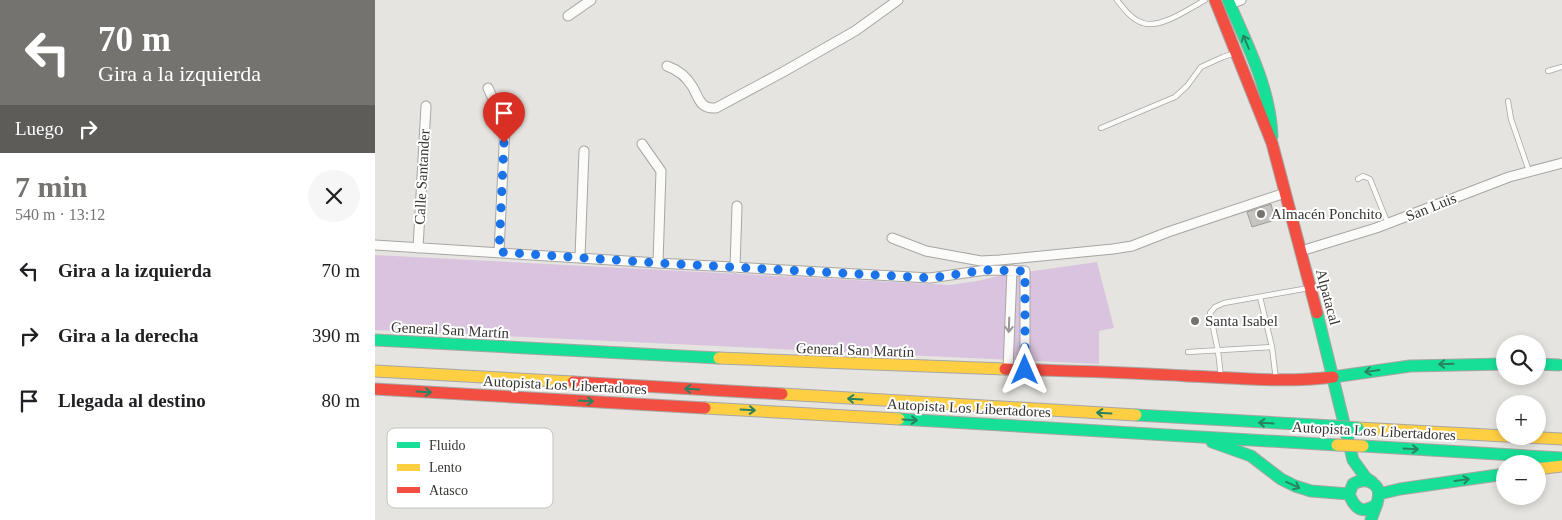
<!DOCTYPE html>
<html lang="es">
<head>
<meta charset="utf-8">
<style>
	body { margin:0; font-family:Georgia,serif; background:#f6f6f6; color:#202124; height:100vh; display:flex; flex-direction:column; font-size:19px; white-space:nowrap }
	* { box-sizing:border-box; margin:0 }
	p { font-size:16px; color:#757577 }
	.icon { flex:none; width:28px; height:28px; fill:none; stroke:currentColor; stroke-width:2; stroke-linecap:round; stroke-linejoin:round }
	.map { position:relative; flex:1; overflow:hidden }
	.panel { display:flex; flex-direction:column; background:#fff; width:375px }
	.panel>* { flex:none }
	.top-card { background:#757370; color:#fff; overflow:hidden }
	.tools { position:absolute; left:1121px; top:335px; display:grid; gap:10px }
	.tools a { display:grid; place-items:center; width:50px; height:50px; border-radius:50%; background:#fff; box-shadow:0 2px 8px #0003; font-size:25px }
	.pin { position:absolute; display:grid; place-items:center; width:42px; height:42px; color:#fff; margin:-51px -21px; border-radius:50% 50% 50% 0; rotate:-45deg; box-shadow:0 0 5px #0007 }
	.pin .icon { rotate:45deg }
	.me { position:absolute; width:55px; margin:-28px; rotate:0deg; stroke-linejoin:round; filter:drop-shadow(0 0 4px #0008) }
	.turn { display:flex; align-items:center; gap:18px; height:105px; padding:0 15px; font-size:22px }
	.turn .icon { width:65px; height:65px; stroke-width:2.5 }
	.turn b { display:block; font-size:35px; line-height:42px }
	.then { display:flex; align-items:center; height:48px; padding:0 15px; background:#0003; gap:10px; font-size:19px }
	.round { display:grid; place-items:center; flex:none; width:52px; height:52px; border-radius:26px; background:#f6f6f6 }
	.summary { display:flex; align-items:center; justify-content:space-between; height:85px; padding:0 15px }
	h1 { font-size:30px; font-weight:600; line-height:38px; color:#757370 }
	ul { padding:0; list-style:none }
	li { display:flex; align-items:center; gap:15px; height:65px; padding:0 15px }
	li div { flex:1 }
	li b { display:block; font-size:19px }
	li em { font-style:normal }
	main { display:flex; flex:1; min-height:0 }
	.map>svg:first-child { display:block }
	.green { fill:#dac3de }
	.building { fill:#c6c4c1; stroke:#9e9c99 }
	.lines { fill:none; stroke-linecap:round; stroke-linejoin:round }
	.lane-casing { stroke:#a8a6a3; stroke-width:6 }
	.street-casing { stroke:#a8a6a3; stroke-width:11 }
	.fast-casing { stroke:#a8a6a3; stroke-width:13 }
	.slow-casing { stroke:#a8a6a3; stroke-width:13 }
	.jam-casing { stroke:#a8a6a3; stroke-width:13 }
	.lane { stroke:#fbfbfa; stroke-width:4.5 }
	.street { stroke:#fbfbfa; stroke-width:9 }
	.fast { stroke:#16e098; stroke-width:11 }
	.slow { stroke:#ffcf43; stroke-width:11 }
	.jam { stroke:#f24e42; stroke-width:11 }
	.fast-bridge-casing { stroke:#aaa499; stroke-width:13; stroke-linecap:butt }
	.slow-bridge-casing { stroke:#aaa499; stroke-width:13; stroke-linecap:butt }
	.fast-bridge { stroke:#16e098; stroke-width:11 }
	.slow-bridge { stroke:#ffcf43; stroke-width:11 }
	.oneway { stroke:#298260 }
	.oneway2 { stroke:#9a9896 }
	.route { stroke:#1a73e8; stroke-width:9; stroke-dasharray:0 16.2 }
	.poi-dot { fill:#757370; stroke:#fff; stroke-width:2 }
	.labels { text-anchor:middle; stroke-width:4; stroke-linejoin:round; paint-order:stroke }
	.street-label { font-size:15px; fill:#383633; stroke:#fff }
	.poi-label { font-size:15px; fill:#383633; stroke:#fff; text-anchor:start }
	.key { fill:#fff; stroke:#c3c3c2; stroke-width:1 }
	.key-label { font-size:14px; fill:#383633 }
</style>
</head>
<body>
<main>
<section class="panel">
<div class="top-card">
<div class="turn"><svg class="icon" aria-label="left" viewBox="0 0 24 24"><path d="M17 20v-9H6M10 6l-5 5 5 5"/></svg><div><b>70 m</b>Gira a la izquierda</div></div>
<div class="then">Luego<svg class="icon" aria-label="right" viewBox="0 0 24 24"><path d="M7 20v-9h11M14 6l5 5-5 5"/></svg></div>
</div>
<div class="summary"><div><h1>7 min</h1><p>540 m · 13:12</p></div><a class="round"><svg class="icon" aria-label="close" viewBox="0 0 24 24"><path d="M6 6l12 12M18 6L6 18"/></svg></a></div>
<ul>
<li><svg class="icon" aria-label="left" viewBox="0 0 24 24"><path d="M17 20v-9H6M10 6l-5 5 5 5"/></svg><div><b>Gira a la izquierda</b></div><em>70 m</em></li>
<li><svg class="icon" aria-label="right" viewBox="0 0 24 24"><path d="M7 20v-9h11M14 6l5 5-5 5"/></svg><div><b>Gira a la derecha</b></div><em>390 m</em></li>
<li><svg class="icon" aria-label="arrive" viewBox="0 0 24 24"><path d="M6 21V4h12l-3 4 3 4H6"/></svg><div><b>Llegada al destino</b></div><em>80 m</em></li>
</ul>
</section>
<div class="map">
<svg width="1187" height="520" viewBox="0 0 1187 520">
	<rect width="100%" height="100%" fill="#e6e4e0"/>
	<path class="green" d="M0,255L575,285L602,281L624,276L722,262L739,328L724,331V364L0,330Z"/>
	<path class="building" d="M896,204L900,220L877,227L872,212Z"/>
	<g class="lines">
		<defs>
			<path id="lane" d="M742,0C749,9 757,20 768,23C786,29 815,8 830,0
				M1173,71L1187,67
				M1133,101L1136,119L1154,171
				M726,128L800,97L812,86L826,67L848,57L860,53
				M983,179L988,176L995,179L1013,224
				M885,297L897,347L901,380
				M813,352L897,347
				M846,377L843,351L835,313L840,307L849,303L934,288"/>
			<path id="street" d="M855,4L866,0
				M193,16L216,0
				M292,66C303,70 311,76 317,86C324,97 324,109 341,108L408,72L480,31L523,0
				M113,88L130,125L124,252
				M267,144L286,171L283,263
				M517,238L551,251L606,261L625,260L738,249L757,246L793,232L910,193
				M0,245L283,263L555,278L611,270L650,271V370
				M43,248L51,106
				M926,251L1001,228L1134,177L1187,163
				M205,257L209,151
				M360,268L362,206
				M633,370L637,270"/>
			<path id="fast" d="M853,0C872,45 895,87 897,136
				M942,313L978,460L991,478L997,482
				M0,340L344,358
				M1162,364L1184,365
				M958,377L1035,366L1130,364
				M761,415L958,426
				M524,419L962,445
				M837,442L876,456L906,479L920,486L936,491L974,494
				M988,446L1187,458
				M1004,494L1025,489L1130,474
				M996,520C999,509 1011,490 997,483C991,479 985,480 978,484L974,494C980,509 987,515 1002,504"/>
			<path id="slow" d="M344,358L630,369
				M0,371L198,382
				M407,394L761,415
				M330,408L524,419
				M983,428L1130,436
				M1131,436L1187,439
				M1162,469L1187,466"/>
			<path id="jam" d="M840,0L897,143L942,313
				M630,369C691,371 752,372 813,376C862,378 910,383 958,377
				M198,382L407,394
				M0,389L330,408"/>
		</defs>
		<use href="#lane" class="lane-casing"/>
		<use href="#street" class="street-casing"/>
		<use href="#fast" class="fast-casing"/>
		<use href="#slow" class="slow-casing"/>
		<use href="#jam" class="jam-casing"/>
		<use href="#lane" class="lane"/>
		<use href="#street" class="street"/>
		<use href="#fast" class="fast"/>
		<use href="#slow" class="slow"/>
		<use href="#jam" class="jam"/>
		<defs>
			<path id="fast-bridge" d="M958,426L983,428"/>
			<path id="slow-bridge" d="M962,445L988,446"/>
		</defs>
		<use href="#fast-bridge" class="fast-bridge-casing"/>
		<use href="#slow-bridge" class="slow-bridge-casing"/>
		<use href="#fast-bridge" class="fast-bridge"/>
		<use href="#slow-bridge" class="slow-bridge"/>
	</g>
	<defs><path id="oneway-shaft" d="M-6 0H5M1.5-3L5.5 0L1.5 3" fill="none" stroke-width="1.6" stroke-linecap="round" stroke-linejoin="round" transform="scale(1.25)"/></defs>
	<g class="oneway">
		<use href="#oneway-shaft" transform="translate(871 42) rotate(-113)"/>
		<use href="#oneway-shaft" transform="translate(1071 364) rotate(178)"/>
		<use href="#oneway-shaft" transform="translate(997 371) rotate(172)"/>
		<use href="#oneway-shaft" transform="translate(317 389) rotate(-177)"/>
		<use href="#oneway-shaft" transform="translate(49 392) rotate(3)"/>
		<use href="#oneway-shaft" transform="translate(480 399) rotate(-177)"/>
		<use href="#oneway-shaft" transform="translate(211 401) rotate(3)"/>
		<use href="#oneway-shaft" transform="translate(373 410) rotate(3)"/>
		<use href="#oneway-shaft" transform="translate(729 413) rotate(-177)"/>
		<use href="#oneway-shaft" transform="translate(535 420) rotate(3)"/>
		<use href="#oneway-shaft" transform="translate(891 423) rotate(-177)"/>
		<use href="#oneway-shaft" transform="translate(1036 449) rotate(3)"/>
		<use href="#oneway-shaft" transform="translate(1087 480) rotate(-8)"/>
		<use href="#oneway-shaft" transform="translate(918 485) rotate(25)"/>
	</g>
	<use class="oneway2" href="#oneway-shaft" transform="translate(634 325) rotate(92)"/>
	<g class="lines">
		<path class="route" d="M129,143L124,252L283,263L556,278L611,270L650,271V370"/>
	</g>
	<g class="poi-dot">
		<circle cx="886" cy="214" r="5"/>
		<circle cx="820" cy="321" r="5"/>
	</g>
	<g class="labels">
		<g class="street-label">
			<text transform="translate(47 177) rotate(-87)" y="5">Calle Santander</text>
			<text transform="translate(1056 207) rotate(-22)" y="5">San Luis</text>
			<text transform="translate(953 297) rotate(75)" y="5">Alpatacal</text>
			<text transform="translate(75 330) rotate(3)" y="5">General San Martín</text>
			<text transform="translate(480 350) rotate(2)" y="5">General San Martín</text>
			<text transform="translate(190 385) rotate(3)" y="5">Autopista Los Libertadores</text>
			<text transform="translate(594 408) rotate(3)" y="5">Autopista Los Libertadores</text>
			<text transform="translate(999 431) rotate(3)" y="5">Autopista Los Libertadores</text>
		</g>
		<g class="poi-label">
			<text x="896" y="219">Almacén Ponchito</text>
			<text x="830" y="326">Santa Isabel</text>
		</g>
	</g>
	<rect x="12" y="428" width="166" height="80" rx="8" class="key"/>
	<rect x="22" y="442" width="23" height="6" fill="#16e098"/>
	<rect x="22" y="464" width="23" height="7" fill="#ffcf43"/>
	<rect x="22" y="487" width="23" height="6" fill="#f24e42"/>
	<g class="key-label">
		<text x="54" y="450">Fluido</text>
		<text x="54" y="472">Lento</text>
		<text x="54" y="495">Atasco</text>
	</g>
</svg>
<div class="tools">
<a><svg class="icon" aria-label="search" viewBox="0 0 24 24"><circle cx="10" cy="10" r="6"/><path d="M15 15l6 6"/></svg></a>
<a>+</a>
<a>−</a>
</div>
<div class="pin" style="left:129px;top:143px;background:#d93025"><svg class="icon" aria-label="arrive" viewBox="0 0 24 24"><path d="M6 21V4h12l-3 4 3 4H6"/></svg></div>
<svg class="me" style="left:650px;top:370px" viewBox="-20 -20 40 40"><path d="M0-17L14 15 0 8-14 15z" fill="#1a73e8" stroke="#fff" stroke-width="4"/></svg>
</div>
</main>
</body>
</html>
